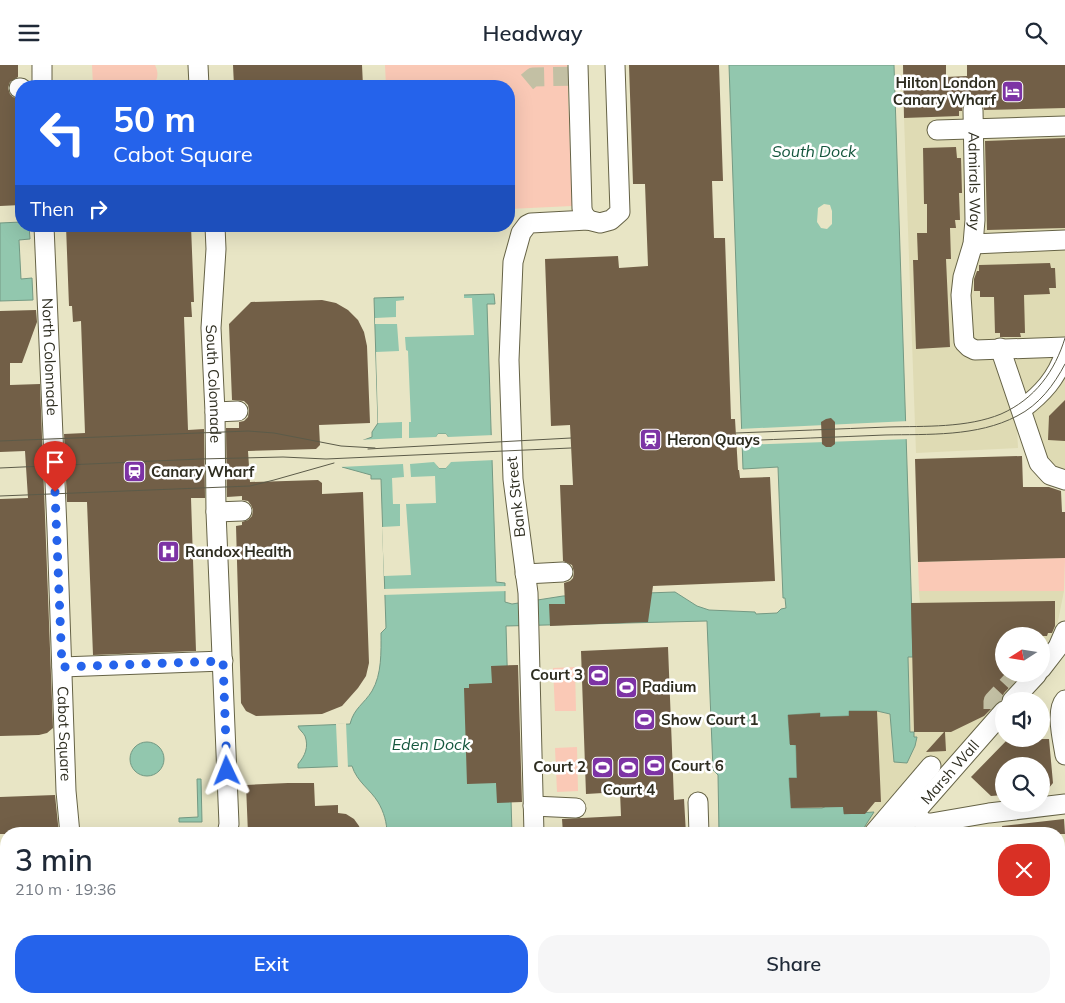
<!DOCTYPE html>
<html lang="en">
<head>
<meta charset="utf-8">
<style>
	body { margin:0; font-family:Mulish,sans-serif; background:#f6f6f7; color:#1f2937; height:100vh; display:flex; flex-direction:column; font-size:19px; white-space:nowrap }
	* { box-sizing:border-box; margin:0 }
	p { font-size:16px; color:#747a83 }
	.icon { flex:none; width:28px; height:28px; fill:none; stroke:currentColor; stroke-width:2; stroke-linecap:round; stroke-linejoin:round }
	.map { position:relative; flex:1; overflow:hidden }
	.sheet { position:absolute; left:0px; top:762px; width:1065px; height:176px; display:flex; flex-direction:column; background:#fff; border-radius:20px 20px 0 0; box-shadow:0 5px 20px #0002 }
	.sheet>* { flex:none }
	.banner { position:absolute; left:15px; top:15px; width:500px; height:152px; border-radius:20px; box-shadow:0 5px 20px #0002; background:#2563eb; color:#fff; overflow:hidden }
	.needle { width:32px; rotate:258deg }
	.fabs { position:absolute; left:995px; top:562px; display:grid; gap:10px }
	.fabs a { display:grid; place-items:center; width:55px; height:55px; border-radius:50%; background:#fff; box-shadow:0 5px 20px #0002; font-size:25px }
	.pin { position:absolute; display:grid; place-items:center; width:42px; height:42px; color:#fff; margin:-51px -21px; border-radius:50% 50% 50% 0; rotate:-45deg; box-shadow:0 0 5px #0007 }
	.pin .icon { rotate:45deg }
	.me { position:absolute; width:55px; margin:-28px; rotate:358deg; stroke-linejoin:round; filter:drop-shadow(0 0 4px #0008) }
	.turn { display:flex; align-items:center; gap:18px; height:105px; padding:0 15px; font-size:22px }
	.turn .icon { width:65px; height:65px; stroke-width:2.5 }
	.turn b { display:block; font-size:35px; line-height:42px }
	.then { display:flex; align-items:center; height:48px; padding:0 15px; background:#0003; gap:10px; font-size:19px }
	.round { display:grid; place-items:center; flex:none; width:52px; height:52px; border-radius:20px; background:#f6f6f7 }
	.head { display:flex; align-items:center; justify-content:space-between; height:85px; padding:0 15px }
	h1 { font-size:30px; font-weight:600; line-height:38px }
	.cta { display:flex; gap:10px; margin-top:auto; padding:10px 15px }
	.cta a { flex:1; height:58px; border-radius:20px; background:#2563eb; color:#fff; font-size:20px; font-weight:600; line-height:58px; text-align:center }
	.cta a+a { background:#f6f6f7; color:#1f2937 }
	header { display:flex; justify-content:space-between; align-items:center; height:65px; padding:0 15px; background:#fff; font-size:22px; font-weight:600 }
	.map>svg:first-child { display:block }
	.built { fill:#dfdbb4 }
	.green { fill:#fac9b6 }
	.water { fill:#92c7ae; stroke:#749983; fill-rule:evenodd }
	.pier { fill:#e8e5c5; fill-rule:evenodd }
	.building { fill:#725f47 }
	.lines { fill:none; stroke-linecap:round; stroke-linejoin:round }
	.minor-tunnel { stroke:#c3c0a4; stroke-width:19; stroke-dasharray:19 9; stroke-linecap:butt }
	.minor-casing { stroke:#666346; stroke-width:21 }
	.minor { stroke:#fff; stroke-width:19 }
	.tram { stroke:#5c5b49; stroke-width:1 }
	.route { stroke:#2563eb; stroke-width:9; stroke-dasharray:0 16.2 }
	.labels { text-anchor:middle; stroke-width:5; stroke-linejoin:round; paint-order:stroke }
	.poi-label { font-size:15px; font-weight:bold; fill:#2e2d20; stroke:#fff; text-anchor:start }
	.street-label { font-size:15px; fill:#2e2d20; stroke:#fff }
	.water-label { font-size:16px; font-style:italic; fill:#14563d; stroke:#fff }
</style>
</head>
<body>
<header><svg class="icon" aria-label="menu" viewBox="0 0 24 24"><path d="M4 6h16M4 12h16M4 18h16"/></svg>Headway<svg class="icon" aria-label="search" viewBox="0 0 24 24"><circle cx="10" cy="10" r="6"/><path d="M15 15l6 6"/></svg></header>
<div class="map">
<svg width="1065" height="938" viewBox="0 0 1065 938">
	<rect width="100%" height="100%" fill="#e8e5c5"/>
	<path class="built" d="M1065,0V408L1052,403L1043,392L1030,358L1017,364L1018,383L916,388L904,53L958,12Z
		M919,526H1064L1057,561L1041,589V571H1004V609H1025L883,769H860L865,749H844L843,734L823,743H791L789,713H797L790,680L788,650L820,648V651H849V646H877L890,649L894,697L914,672L911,667L908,592H912L911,538H920Z
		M698,932L761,933V938H678Z"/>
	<path class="green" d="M92,0H155C159,8 158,14 153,21H147V16L99,18V21H93Z
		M385,0H567L572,141L509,144V21H386Z
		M1065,493L1064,526H919L918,497Z
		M575,602L576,646H555L553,603Z
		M577,682L578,726L557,727L555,683Z"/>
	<path class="water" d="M729,0H894L911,522L913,592H908L910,667H914V672H917L915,681L907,698L894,697L890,649L877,646H849V651L820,652V648L788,650L790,679L796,680L797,713H789L791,743H822L843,734L844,749L874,747L860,769H719L718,710L713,705L707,556L506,561L512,769H387C387,758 384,747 378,737C370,724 357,717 352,701L298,703V699C305,691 309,682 305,671C303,667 299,665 298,661L350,659C354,643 364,639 372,626C382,609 381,587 381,568L386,563L381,414H371V410L342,402V383L372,372V367L378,358L374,233L494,229L495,239H487L496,517L505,518V537L512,539L563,531L675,527L697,541L709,545L755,547L756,549L777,548L781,544L786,543L785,533H783L778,402L743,404ZM438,369H446C453,378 453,394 446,403H439C432,394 431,379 438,369Z
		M21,157V161H29L30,174L19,175L21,214L32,213L33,235L0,236V158Z
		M130 694a17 17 0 1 1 34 0a17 17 0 1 1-34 0Z
		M197,714H201L202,757H179V753L198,752Z
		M222,933V932L334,933L279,938H222Z"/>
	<path class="pier" d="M824,139L830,140L832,146V159L827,164L821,163L817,157L818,143Z
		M464,227V233H472L474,270L405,272L406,285L408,286L411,357H409V373L436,372L438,369H446L448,372L494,370L495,395L451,397L446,403H439L434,397L410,399L411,412L435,411L436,438L406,439L411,510L384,511L382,462L400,461V439H393L392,413L404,412L403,399L340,402L339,383L341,381L356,375L402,373V357L378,358L376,287L399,286L397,259H375V253L396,252V236L404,235V229ZM439,371H445L448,375V396L445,401H440L436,395V376Z
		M909,356L910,374L739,380V364Z
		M508,521V526L382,530L384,527L382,524Z
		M346,658L348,703L338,704L336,659Z"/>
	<path class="building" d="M0,0H18V12L10,17L8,23L10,29L13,32L19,34L21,140L0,141Z
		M233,0H362L363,21H234Z
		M629,0H719L723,116H712L714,173H725L731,354H735L738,405H739L740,413L770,412L775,516L653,521L648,557L550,561L549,539H565L564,518L570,516L573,513L574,507L572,500L563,496L560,420H573L570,360L551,361L545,194L618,191L619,203L648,201L645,119H633Z
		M903,0H946V12L967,11V0H1065V43L984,45L983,40L979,35L972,34L967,36L963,39L962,46H959V51L904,53Z
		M1065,73V163L987,165L985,76Z
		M956,82L957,93H961L962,128H959L960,155H955L956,163H950L951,194H946L950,282L916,284L913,195H918L917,168H927V139H924L923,83Z
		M66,161H191L194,237H191L192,252H184L188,365L204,364L205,433H191L196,586L93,590L87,437H67L64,369L85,368L81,256L73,257L72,241H69Z
		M1050,198L1051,203H1055L1056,223H1049L1050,229L1024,230L1025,268H1020L1021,272H1000V268H995L994,232H980V226H974V214L977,206H979V200Z
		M322,235L336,238L348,245L358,255L364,267L367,281L370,358L319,360L320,380L316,384L248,386L250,417L318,415L322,418V429L363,427L369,598L366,611L358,623L342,641L322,649L256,651L246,646L241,638L236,461L242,460V457L248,455L252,451L253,445L251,440L248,436L242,435V431L227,432L226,363H239V357L244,356L248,352L249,345L248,340L244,336L232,335L229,259L251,237Z
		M36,245L37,257L22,298H10V320L40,319L53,663L47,668L39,670L0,671V434L28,433L25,386L0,387V246Z
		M1065,335V376L1048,375L1049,351Z
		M831,353L835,357V379L831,382H826L822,379L821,357L826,354Z
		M1022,391L1023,422H1049L1061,426L1062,447H1065V493L918,497L915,394Z
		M1055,536V561L1052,568H1048L1047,571H1004V609H1022L1004,628L1001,635L996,639L984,651L951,667H945L946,686L926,687L944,667H914L911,538Z
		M668,582L674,735L684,734L686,769H563L562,754L621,751L620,727L586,729L581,586Z
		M518,600L522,737L497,738L496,718L467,719L464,623H469V619L492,618L491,601Z
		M849,646H877L881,737H875L865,749H844L843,742L791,743L789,713H797L796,680H790L788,650L820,648V652L849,651Z
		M1008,674H1049L1053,718L1043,730H1041V701H1004V730L991,731L971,712Z
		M288,718H314L315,741L338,740V748L346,749L354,754L359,761L362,769H248L246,720Z
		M55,730L59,769H0V732Z
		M1064,754L1065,769H1003L1002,761Z"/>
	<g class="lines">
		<path class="minor-tunnel" d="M527,17L533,12L579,11
			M993,644V636L1018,609"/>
		<defs>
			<g id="minor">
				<path d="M42,0V21"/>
				<path d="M198,0L199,21"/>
				<path d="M578,0L582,143L583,148L588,155"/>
				<path d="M19,23H21"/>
				<path id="s1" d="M973,45L975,155L973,179L963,212L961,230L964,277L969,282L975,285L1065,282"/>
				<path d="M937,65L1065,61"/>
				<path id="s2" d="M44,161L57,464L66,726L70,769"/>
				<path id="s3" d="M215,161L216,184L211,263L215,347L216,447L229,759L227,769"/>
				<path d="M973,179L1065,175"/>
				<path d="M1000,283L1039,398L1050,410L1065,415"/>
				<path d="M1022,344C1042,329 1057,313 1065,288"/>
				<path d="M215,347L238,346"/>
				<path d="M216,447L242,446"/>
				<path d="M525,509L563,507"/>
				<path d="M62,602L223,596"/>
				<path d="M1041,604L1058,582L1065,566"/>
				<path d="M1065,635C1055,646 1063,676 1065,690"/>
				<path d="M1012,636L1037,609"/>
				<path d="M698,737L699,769"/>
				<path d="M533,741L576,743"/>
				<path d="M914,748L925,758H931L989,748L1065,739"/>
				<path d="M534,769L528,528L513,414L509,295L513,197L521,168L527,160L531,158L588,155L600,158L611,155L620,147L615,0"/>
				<path d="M873,769L931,701"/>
				<path id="s4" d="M896,769L1004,646"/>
				<path d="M0,921L6,920"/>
				<path d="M170,932L171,938"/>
				<path d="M534,932L540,938"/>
				<path d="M884,932V938"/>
				<path d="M900,932L901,938"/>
				<path d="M140,938V932"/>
				<path d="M624,938L639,932"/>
				<path d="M656,938L661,932"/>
			</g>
		</defs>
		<use href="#minor" class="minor-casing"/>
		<use href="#minor" class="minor"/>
		<path class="tram" d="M736,368C787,366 838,364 888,362C925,361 967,363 1001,349C1035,334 1055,306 1065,273
			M0,376L248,366L274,368L341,381L375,383
			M736,376C786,374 836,372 885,370C928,369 977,372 1017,351C1039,340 1054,320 1065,299
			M368,384L571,373
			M0,403L200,394L283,392L326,394L571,383
			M0,431L250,421L274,415L334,398"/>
	</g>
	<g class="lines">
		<path class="route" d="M55,427L62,602L223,596L227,706"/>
	</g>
	<defs>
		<symbol id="hotel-square" viewBox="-11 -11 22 22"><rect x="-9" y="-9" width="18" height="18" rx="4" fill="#7d33a5" stroke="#fff"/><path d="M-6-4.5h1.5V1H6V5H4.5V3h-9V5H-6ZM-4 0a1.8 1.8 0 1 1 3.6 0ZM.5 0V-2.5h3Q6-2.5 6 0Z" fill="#fff"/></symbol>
		<symbol id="station-square" viewBox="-11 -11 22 22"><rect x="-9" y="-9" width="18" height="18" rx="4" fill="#7d33a5" stroke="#fff"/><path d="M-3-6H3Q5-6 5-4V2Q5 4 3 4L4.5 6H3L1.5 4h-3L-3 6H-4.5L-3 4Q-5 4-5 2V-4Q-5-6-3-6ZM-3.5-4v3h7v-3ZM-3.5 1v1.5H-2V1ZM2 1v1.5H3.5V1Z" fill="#fff"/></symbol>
		<symbol id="hospital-square" viewBox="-11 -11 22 22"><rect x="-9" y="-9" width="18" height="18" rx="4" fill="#7d33a5" stroke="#fff"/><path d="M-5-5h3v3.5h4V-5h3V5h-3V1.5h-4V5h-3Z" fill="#fff"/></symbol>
		<symbol id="stadium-square" viewBox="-11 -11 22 22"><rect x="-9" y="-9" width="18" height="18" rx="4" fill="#7d33a5" stroke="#fff"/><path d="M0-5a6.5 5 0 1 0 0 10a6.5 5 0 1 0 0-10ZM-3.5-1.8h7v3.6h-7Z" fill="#fff"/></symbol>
	</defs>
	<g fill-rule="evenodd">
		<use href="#hotel-square" x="1000" y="14" width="25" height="25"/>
		<use href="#station-square" x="638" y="362" width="25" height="25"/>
		<use href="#station-square" x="122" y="394" width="25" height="25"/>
		<use href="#hospital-square" x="156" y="474" width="25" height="25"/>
		<use href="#stadium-square" x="586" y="598" width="25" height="25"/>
		<use href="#stadium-square" x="614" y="610" width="25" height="25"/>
		<use href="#stadium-square" x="632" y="642" width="25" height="25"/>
		<use href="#stadium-square" x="642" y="688" width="25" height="25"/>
		<use href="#stadium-square" x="590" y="690" width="25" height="25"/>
		<use href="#stadium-square" x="616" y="690" width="25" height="25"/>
	</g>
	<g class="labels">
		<g class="poi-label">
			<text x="996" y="23" text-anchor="end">Hilton London<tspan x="996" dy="17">Canary Wharf</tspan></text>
			<text x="667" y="380">Heron Quays</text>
			<text x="151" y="412">Canary Wharf</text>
			<text x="185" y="492">Randox Health</text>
			<text x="583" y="615" text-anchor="end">Court 3</text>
			<text x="642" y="627">Padium</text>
			<text x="661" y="660">Show Court 1</text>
			<text x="671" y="706">Court 6</text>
			<text x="586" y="707" text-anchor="end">Court 2</text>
			<text x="629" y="730" text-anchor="middle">Court 4</text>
		</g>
		<g class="street-label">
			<text dy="5" stroke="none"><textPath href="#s1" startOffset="71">Admirals Way</textPath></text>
			<text dy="5" stroke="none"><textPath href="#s2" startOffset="131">North Colonnade</textPath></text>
			<text dy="5" stroke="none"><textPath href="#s3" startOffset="158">South Colonnade</textPath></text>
			<text transform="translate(516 432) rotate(-96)" y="5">Bank Street</text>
			<text dy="5" stroke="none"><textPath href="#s2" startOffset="508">Cabot Square</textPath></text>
			<text dy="5" stroke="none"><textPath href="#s4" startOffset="82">Marsh Wall</textPath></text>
		</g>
		<g class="water-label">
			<text x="814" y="92">South Dock</text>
			<text x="431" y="685">Eden Dock</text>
		</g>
	</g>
</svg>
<div class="fabs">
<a><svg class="needle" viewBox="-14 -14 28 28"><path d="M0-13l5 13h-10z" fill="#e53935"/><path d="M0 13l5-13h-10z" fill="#747a83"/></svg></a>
<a><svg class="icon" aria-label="sound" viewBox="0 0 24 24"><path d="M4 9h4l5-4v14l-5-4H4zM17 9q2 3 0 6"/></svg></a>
<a><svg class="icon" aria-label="search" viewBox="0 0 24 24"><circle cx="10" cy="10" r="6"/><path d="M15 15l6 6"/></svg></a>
</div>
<div class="pin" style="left:55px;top:427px;background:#d93025"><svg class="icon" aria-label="arrive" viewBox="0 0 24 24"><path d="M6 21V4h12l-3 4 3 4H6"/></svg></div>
<svg class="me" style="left:227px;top:706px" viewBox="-20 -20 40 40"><path d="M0-17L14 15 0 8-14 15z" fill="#2563eb" stroke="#fff" stroke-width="4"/></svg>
<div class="banner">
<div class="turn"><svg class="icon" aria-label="left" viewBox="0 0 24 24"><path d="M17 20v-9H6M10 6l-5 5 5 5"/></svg><div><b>50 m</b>Cabot Square</div></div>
<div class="then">Then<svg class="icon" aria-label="right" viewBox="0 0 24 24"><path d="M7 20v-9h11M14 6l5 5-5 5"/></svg></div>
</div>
<section class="sheet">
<div class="head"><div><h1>3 min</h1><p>210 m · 19:36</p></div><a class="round" style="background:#d93025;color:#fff"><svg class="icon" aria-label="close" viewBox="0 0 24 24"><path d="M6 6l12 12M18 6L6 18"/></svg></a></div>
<div class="cta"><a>Exit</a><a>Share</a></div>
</section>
</div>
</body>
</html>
